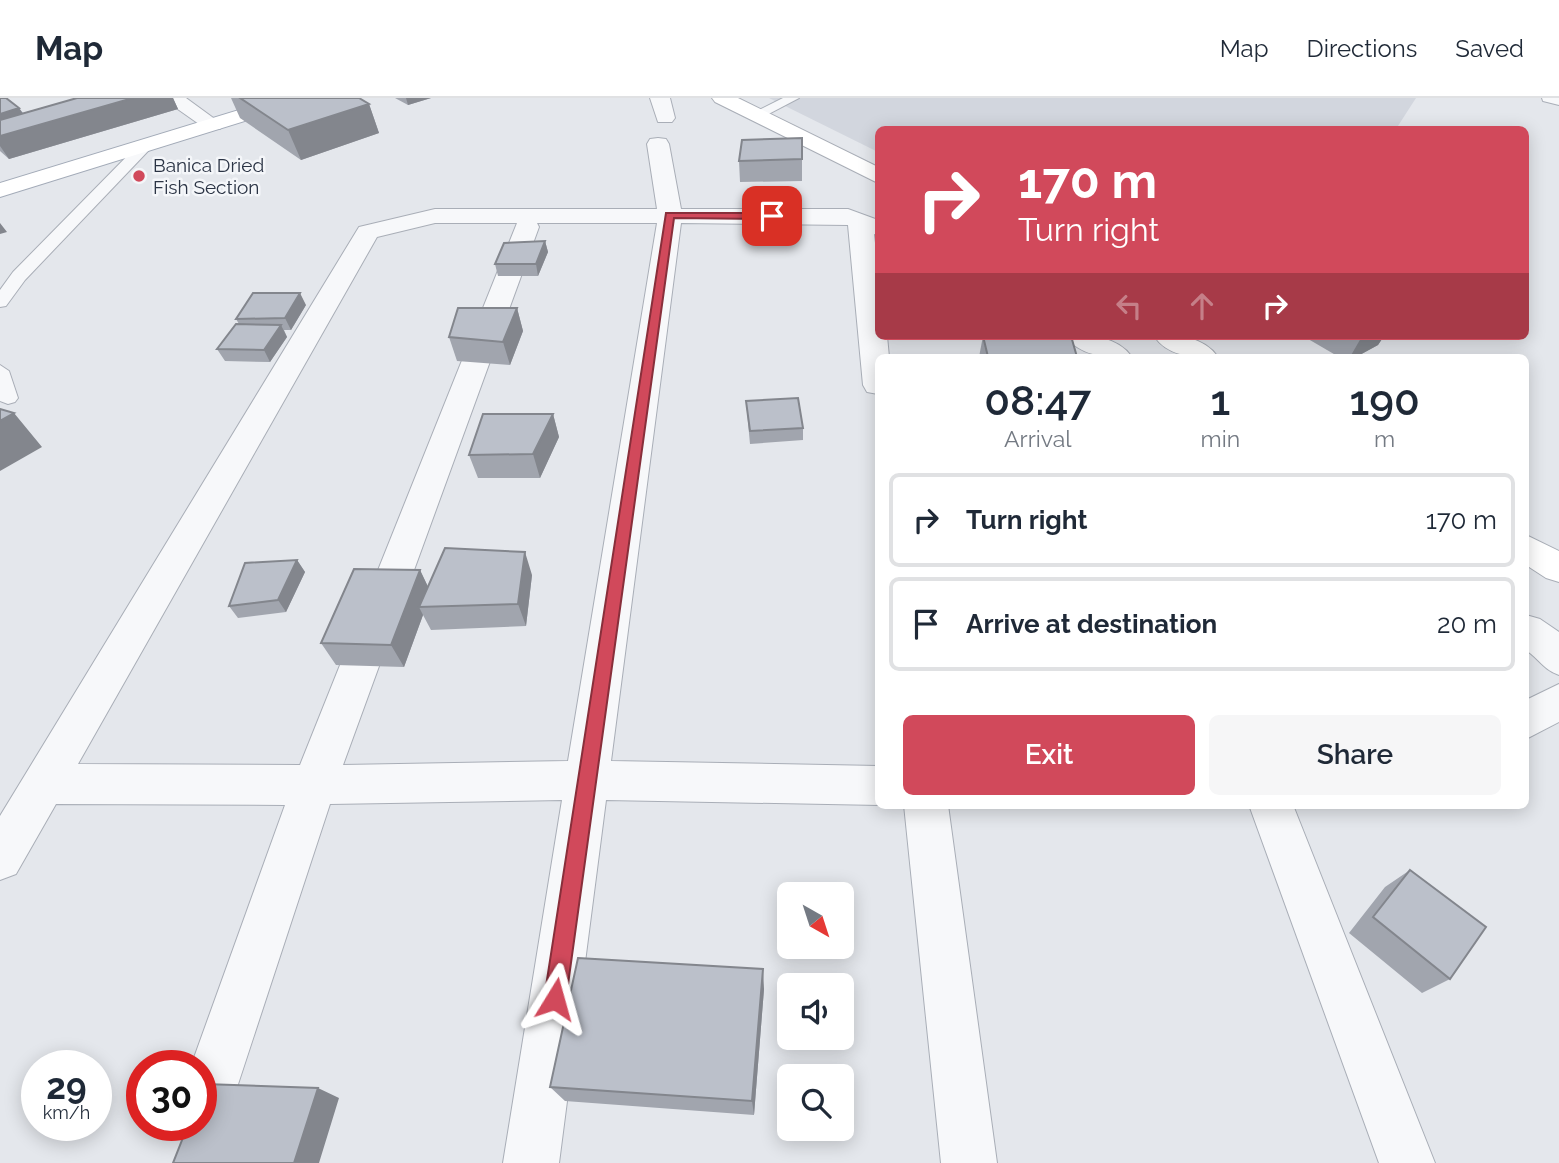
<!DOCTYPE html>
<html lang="en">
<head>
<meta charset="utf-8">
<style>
	body { margin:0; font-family:Raleway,sans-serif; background:#f6f6f7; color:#1f2937; height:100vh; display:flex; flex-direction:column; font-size:26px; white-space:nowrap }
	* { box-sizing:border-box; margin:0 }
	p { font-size:23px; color:#747a83 }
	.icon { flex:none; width:38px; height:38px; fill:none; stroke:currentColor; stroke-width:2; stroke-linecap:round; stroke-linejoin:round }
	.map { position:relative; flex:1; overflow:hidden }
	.panel { position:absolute; left:875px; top:256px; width:654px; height:455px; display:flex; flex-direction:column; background:#fff; border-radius:10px; box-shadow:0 4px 18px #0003 }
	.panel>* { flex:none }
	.banner { position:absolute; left:875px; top:28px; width:654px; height:214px; border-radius:10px; box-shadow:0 4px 18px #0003; background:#d1495b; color:#fff; overflow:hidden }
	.needle { width:46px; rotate:141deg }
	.buttons { position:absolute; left:777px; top:784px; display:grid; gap:14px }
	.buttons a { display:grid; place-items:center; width:77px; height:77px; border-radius:10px; background:#fff; box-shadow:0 4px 18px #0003; font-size:35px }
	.speed { position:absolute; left:21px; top:952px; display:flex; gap:14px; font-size:35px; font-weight:700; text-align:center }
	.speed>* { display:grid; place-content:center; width:91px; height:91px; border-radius:50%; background:#fff; box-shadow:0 4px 18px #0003; line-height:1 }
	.speed small { font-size:18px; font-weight:400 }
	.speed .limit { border:10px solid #d22; background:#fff; color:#111 }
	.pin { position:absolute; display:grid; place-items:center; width:60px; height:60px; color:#fff; margin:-30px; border-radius:14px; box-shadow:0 4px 10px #0006 }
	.me { position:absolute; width:77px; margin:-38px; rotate:8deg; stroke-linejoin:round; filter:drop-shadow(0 0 5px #0008) }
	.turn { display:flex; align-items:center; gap:24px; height:147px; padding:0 28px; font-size:32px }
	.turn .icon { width:91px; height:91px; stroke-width:2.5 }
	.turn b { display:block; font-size:49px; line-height:60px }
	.lanes { display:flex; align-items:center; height:66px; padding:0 28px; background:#0003; justify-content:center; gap:35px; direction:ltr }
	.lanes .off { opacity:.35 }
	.eta { display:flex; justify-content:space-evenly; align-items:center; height:119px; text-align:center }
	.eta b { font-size:42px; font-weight:600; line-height:49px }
	.primary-button { display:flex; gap:14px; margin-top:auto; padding:14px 28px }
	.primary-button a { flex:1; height:80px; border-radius:10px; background:#d1495b; color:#fff; font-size:28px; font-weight:600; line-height:80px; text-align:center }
	.primary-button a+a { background:#f6f6f7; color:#1f2937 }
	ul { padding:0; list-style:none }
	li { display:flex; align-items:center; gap:21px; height:94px; margin:0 14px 10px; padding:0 14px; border:4px solid #e0e1e3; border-radius:10px }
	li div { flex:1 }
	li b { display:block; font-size:26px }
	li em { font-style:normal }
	header { display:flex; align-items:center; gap:42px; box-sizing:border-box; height:98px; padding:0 35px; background:#fff; border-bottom:2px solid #e0e1e3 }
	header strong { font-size:33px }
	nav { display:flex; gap:38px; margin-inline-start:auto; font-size:24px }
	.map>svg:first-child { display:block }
	.built { fill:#d2d6de }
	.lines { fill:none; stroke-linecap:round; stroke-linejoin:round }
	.lane-casing { stroke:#a9aeb7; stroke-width:2 }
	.street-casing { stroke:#a9aeb7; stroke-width:2 }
	.secondary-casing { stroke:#a9aeb7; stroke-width:2 }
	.primary-casing { stroke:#a3abb8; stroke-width:2 }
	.lane { fill:#f7f8fa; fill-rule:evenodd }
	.street { fill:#f7f8fa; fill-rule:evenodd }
	.secondary { fill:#fff; fill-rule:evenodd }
	.primary { fill:#fff; fill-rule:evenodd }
	.wall { fill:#a1a5ae }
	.shaded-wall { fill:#83868d }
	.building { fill:#bbc0ca; stroke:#83868d; stroke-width:2 }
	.route { fill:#d1495b; stroke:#882f3b; stroke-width:2 }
	.poi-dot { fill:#d1495b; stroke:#f4f6f9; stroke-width:2.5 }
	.labels { text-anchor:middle; stroke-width:5; stroke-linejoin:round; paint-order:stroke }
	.far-poi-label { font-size:19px; fill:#2b3445; stroke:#f4f6f9; text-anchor:start }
</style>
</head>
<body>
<header>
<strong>Map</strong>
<nav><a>Map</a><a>Directions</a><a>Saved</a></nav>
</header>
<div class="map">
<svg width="1559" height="1065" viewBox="0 0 1559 1065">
	<rect width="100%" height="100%" fill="#e4e7ec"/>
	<path class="built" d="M769,0H1416L1396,31L878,32V54Z"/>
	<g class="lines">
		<defs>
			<path id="lane" d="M783,0H799L759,21L754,22L747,18Z
				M1542,0H1559V7L1543,3Z
				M145,44L152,48L150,51L25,182L6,208L0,209V192L13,174L140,45Z
				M0,267L9,273L18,300L15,304L8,306L0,303Z"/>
			<path id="street" d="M162,0H186L223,27L220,31H206Z
				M650,0H670L675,20L672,24H658Z
				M658,40L666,41L669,46L681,111H848L878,122V137L874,136L878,172V238H887L889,259H878V296L867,294L863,287L848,127L681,125L611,663L878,668L880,707L606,702L559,1065H503L562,702L330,706L221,1038L201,1046L181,1038L177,1027H201V968H191L285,707L56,706L16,776L0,782V718L359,129L435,111H657L647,46L650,41ZM435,125H517L300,667L78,666L377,139ZM537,125H657L568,663L343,667L539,129Z
				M1066,238C1090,238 1116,237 1132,259C1108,259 1081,260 1066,238Z
				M1526,517L1540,521L1559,534V577C1544,572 1539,561 1526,552Z
				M1559,586V624L1526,641V602Z
				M904,707H948L997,1065H941Z
				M1249,707H1293L1435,1065H1379Z"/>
			<path id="secondary" d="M712,0H738L878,69V85L715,4Z
				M1154,238C1178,238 1202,237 1218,259C1194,259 1169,260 1154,238Z
				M1526,437L1559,453V484L1546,480L1526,467Z"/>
			<path id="primary" d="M278,0H309L306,4L0,99V85Z"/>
		</defs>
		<use href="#lane" class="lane-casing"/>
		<use href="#street" class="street-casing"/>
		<use href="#secondary" class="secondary-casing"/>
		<use href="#primary" class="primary-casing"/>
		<use href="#lane" class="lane"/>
		<use href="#street" class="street"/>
		<use href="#secondary" class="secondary"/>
		<use href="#primary" class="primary"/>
	</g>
	<path class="wall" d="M0,0L19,10L23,15L77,0H173L178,11L9,61L0,53Z
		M231,0H359L369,6L379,35L301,62L240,20Z
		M395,0H431L408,7Z
		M802,61V83L740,84L739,63Z
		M545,143L548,154L538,178H498L495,166Z
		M306,207L291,232H284L287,239L270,264L225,263L217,251L239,226L236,221Z
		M517,210L523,233L510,267L457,263L449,239Z
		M983,238L1077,259H979Z
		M1303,238H1384L1378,247L1356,259H1339Z
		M746,303L803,330V342L750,346Z
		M553,316L559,339L540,380H478L469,357Z
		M297,462L305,474L286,514L238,520L229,508Z
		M420,472L428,489L532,477L526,528L431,532L423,517L404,569L336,567L321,545Z
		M1410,772L1450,881L1422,895L1349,835L1385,789Z
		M764,891L754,1017L565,1003L550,989Z"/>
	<path class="shaded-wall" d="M133,0H173L178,11L9,61L0,48V16L19,10L32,29Z
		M406,0H431L408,7Z
		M369,6L379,35L301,62L288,32Z
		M0,125L7,134L0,136Z
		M545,143L548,154L538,178L536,166Z
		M300,195L306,207L291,232L285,220Z
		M517,210L523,233L510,267L503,244Z
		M281,227L287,239L270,264L264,252Z
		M1365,238H1384L1378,247L1356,259H1350L1361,240Z
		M14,315L42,349L0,373V323Z
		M553,316L559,339L540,380L533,356Z
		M525,454L532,477L526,528L518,506Z
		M297,462L305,474L286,514L278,502Z
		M420,472L431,495L419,509L423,517L404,569L391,547Z
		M763,871L764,891L754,1017L752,1003Z
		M318,990L339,1000L319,1065H294Z"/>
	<path class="building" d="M0,0H6L19,10L0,16Z
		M77,0H133L0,38V22Z
		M240,0H359L369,6L288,32Z
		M802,40V61L739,63L742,42Z
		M545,143L536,166H495L504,145Z
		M253,195H300L285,220L236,221Z
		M458,210H517L503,244L449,239Z
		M236,226L281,227L264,252L217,251Z
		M983,238H1071L1077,259H988Z
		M798,300L803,330L750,333L746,303Z
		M0,311L14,315L0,323Z
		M483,316H553L533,356L469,357Z
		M445,450L525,454L518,506L419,509Z
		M297,462L278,502L229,508L245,465Z
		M354,471L420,472L391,547L321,545Z
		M1410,772L1486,829L1450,881L1373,819Z
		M578,860L763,871L752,1003L550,989Z
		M204,986L318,990L294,1065H173L188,1027H201V993Z"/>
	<path class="route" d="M666,115H772L777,118L772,121L674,120L566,901L562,908L555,912L547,908L544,901Z"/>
	<circle class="poi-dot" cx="139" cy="78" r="7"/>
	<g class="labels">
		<g class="far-poi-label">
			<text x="153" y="74">Banica Dried<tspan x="153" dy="22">Fish Section</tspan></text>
		</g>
	</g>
</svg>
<div class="buttons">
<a><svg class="needle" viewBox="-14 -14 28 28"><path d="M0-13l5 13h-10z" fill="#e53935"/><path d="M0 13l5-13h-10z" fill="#747a83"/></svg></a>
<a><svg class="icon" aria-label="sound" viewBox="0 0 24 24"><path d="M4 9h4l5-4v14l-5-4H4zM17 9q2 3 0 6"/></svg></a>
<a><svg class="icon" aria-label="search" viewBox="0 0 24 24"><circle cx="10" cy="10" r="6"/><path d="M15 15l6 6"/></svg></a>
</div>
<div class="speed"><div>29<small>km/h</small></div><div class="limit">30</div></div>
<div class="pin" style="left:772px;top:118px;background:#d93025"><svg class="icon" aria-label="arrive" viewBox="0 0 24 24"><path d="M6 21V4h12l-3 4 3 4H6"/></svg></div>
<svg class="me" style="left:555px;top:901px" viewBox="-20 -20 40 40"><path d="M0-17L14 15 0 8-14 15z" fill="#d1495b" stroke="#fff" stroke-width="4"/></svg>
<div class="banner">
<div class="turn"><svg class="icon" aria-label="right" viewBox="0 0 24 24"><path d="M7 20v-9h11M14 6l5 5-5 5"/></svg><div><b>170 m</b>Turn right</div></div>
<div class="lanes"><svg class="icon off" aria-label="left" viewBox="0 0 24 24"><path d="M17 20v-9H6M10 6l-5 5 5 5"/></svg><svg class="icon off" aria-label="ahead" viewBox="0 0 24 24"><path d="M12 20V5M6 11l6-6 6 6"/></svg><svg class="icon" aria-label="right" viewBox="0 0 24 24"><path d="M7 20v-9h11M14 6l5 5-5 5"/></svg></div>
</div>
<section class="panel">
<div class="eta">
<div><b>08:47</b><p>Arrival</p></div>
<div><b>1</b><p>min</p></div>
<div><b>190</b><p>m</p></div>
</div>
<ul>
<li><svg class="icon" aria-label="right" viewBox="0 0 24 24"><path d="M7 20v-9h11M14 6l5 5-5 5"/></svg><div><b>Turn right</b></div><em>170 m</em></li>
<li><svg class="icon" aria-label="arrive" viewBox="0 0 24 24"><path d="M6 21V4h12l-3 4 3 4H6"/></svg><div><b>Arrive at destination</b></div><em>20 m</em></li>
</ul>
<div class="primary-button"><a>Exit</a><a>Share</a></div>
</section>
</div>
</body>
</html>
